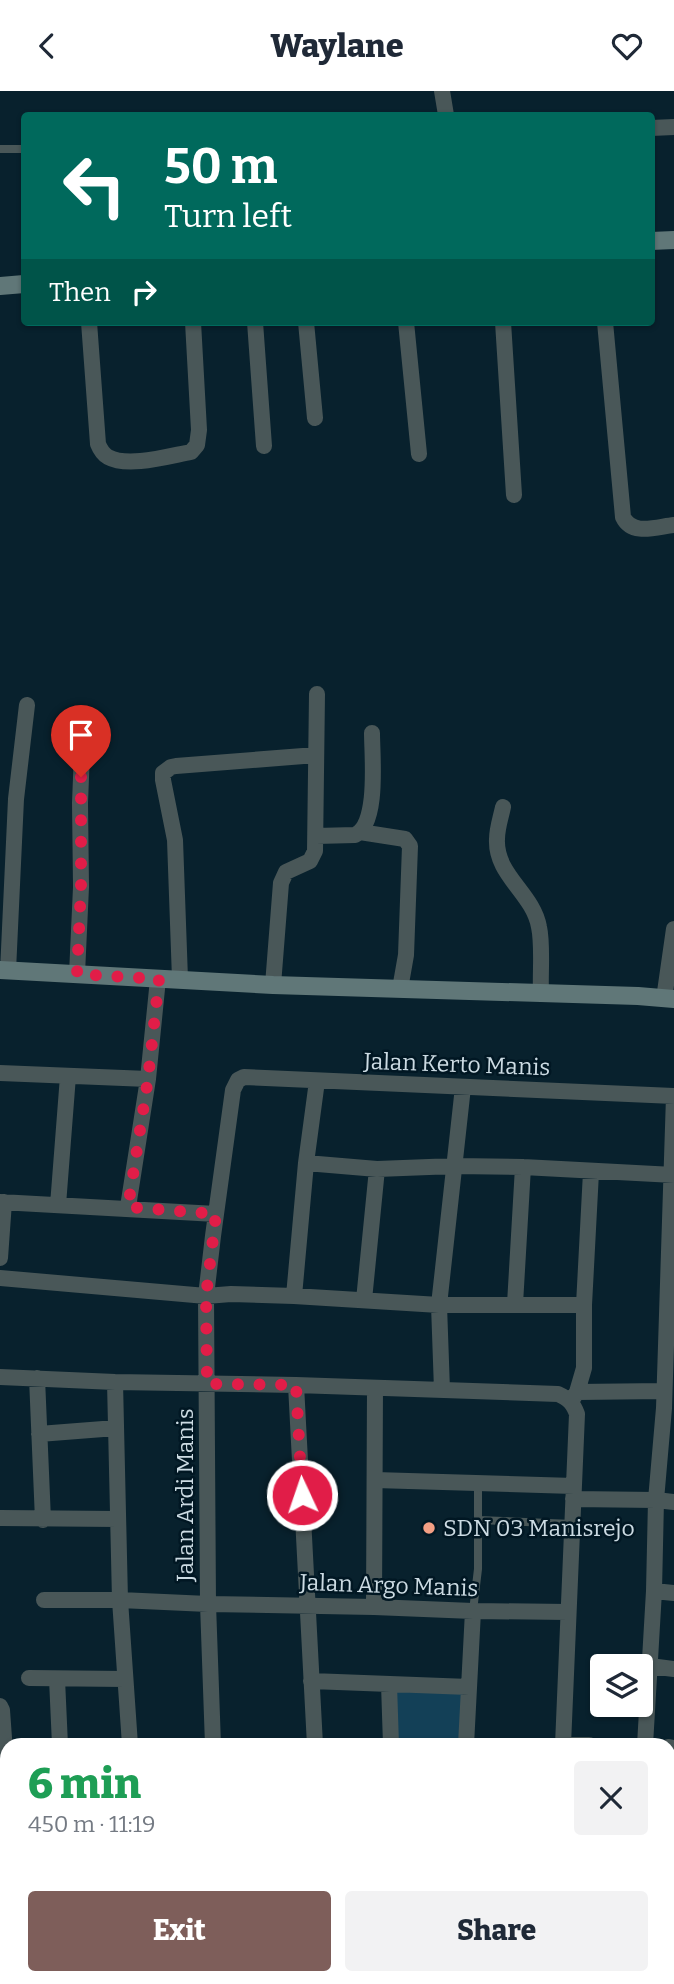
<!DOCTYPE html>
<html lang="en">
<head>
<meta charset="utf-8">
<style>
	body { margin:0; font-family:Bitter,serif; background:#f2f2f3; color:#1f2937; height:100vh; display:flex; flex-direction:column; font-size:26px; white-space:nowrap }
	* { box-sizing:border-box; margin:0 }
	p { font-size:23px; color:#747a83 }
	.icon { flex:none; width:38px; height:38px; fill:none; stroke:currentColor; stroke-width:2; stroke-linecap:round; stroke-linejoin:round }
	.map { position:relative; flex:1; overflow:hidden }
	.sheet { position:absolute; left:0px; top:1647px; width:676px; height:247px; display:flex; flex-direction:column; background:#fff; border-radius:21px 21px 0 0; box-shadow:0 2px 5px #0004 }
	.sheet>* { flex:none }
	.guide { position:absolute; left:21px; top:21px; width:634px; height:214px; border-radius:7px; box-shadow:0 2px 5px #0004; background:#00695c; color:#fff; overflow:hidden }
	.tools { position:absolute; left:590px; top:1563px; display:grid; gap:14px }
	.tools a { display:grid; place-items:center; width:63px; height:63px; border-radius:7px; background:#fff; box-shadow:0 2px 5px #0004; font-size:35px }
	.pin { position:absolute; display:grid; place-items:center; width:60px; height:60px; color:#fff; margin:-72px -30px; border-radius:50% 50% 50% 0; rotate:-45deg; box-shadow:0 0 7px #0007 }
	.pin .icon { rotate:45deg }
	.me { position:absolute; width:77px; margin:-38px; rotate:357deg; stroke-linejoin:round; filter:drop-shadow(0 0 5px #0008) }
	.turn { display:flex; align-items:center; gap:24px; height:147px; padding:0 28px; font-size:32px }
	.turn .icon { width:91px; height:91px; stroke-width:2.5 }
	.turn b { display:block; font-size:49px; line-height:60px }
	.then { display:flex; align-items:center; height:66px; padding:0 28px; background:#0003; gap:14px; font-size:26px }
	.round { display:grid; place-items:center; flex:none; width:74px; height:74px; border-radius:7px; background:#f2f2f3 }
	.overview { display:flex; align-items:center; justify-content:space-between; height:119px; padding:0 28px }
	h1 { font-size:42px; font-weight:800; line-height:52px; color:#1e9e55 }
	.primary-button { display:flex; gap:14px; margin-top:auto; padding:14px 28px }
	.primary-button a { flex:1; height:80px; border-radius:7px; background:#7e5e5a; color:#fff; font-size:28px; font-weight:800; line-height:80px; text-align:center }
	.primary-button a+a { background:#f2f2f3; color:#1f2937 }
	header { display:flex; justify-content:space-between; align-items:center; height:91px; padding:0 28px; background:#fff; font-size:32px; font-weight:800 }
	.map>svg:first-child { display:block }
	.green { fill:#134057 }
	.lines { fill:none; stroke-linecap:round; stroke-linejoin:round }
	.lane { stroke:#495758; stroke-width:8 }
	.street { stroke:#495758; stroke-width:16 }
	.secondary { stroke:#607778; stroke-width:18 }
	.route { stroke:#e11d48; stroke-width:12; stroke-dasharray:0 21.6 }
	.poi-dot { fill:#f39f84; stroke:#011723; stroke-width:2.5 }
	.labels { text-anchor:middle; stroke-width:5; stroke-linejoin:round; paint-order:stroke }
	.street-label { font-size:23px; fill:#ccdbe3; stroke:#011723 }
	.poi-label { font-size:23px; fill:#ccdbe3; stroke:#011723; text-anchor:start }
</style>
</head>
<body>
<header><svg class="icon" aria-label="back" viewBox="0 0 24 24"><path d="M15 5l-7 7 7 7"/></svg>Waylane<svg class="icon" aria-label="heart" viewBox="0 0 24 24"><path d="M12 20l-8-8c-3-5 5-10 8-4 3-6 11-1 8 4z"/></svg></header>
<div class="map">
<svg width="674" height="1893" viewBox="0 0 674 1893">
	<rect width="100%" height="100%" fill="#08212d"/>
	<path class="green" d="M392,1597L463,1598L461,1654H394Z
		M153,1887H217L218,1893H154Z"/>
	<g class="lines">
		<path class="lane" d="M0,58H24
			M478,1429L572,1433
			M473,1520L478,1478V1392"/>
		<path class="street" d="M442,0L446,24
			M651,37L674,36
			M89,231L98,353C100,358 103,363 108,366C128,377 169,365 191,361L197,354L199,339L193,231
			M255,231L264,355
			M306,231L315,327
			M406,231L419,363
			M503,231L514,404
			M605,231L623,426C632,445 656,436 674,434
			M503,716C501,726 497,737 497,748C495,784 533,802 539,836C543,854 540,882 541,902
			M360,741L405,748L410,755L406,864L400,898
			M316,745L355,744C379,733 372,665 372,642
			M8,880L16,708L27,614
			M77,883L81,796L80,712L83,635
			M180,888L175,749L163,689V682L171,676L176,675L316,664
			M273,894L281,792L286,781L310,770L315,760L317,603
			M664,908L674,838
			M0,982L148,988
			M306,1072L377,1078L455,1075L523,1076L674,1084
			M0,1111L216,1123
			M58,1114L68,985
			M128,1116L148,988L158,888
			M0,1167L4,1111
			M0,1187L206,1205L231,1203L294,1205L439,1214H584
			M294,1205L306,1072L317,990
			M364,1209L377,1078
			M515,1213L523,1076
			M0,1286L115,1291L296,1294L558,1303C569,1308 573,1312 577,1323L563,1654
			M37,1287L43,1429
			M115,1291L120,1509L130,1654
			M296,1294L315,1654
			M442,1299L439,1214L463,996
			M577,1301L584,1277V1214L591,1081
			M572,1309L577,1301L664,1300
			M39,1343L116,1337
			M375,1389L574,1395
			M573,1408L656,1409L674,1411
			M0,1427L118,1428
			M654,1500L674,1502
			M44,1509H120L208,1513L374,1516L473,1520L568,1521
			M374,1516L375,1297
			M650,1575L674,1578
			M29,1587L125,1588
			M57,1588L60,1654
			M311,1590L469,1596
			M389,1593L391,1654
			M0,1615L2,1619L7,1689
			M213,1654L208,1513L206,1205L213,1145L233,999L238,989L244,986L674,1005
			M466,1654L473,1520
			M563,1654H589
			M645,1654L654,1500L656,1409L664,1317L674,1005
			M668,1656L674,1657
			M668,1801H674
			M668,1875H674
			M75,1886V1893
			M149,1886L150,1893
			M223,1886L224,1893
			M311,1886V1893
			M20,1893L22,1886
			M556,1893V1886
			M634,1893V1886"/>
		<path class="secondary" d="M651,150L674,149
			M0,195L24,193
			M0,879L273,894L638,905L674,908"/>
	</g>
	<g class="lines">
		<path class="route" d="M81,686V796L77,883L159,888L148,988L128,1116L216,1123L206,1205L207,1293L296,1294L302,1404"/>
	</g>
	<circle class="poi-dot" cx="429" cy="1437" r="7"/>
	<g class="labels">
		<g class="street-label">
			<text transform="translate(457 973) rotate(2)" y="8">Jalan Kerto Manis</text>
			<text transform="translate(185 1404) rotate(-90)" y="8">Jalan Ardi Manis</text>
			<text transform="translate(389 1494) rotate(2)" y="8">Jalan Argo Manis</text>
		</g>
		<g class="poi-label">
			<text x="443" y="1445">SDN 03 Manisrejo</text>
		</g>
	</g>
</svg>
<div class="tools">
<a><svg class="icon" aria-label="layers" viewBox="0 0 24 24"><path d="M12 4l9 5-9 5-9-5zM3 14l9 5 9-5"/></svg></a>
</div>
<div class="pin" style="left:81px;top:686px;background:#d93025"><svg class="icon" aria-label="arrive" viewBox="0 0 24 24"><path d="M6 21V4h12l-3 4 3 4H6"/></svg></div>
<svg class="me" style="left:302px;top:1404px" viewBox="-20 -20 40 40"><circle r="17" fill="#e11d48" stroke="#fff" stroke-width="3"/><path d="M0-11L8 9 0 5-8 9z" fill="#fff"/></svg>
<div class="guide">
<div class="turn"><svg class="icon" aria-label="left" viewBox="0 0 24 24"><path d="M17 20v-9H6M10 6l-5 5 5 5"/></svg><div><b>50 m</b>Turn left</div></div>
<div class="then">Then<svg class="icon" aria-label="right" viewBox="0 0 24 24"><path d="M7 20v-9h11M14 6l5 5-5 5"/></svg></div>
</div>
<section class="sheet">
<div class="overview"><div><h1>6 min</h1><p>450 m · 11:19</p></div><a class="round"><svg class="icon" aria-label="close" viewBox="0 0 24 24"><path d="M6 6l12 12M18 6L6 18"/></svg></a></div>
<div class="primary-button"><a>Exit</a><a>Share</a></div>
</section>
</div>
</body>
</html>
